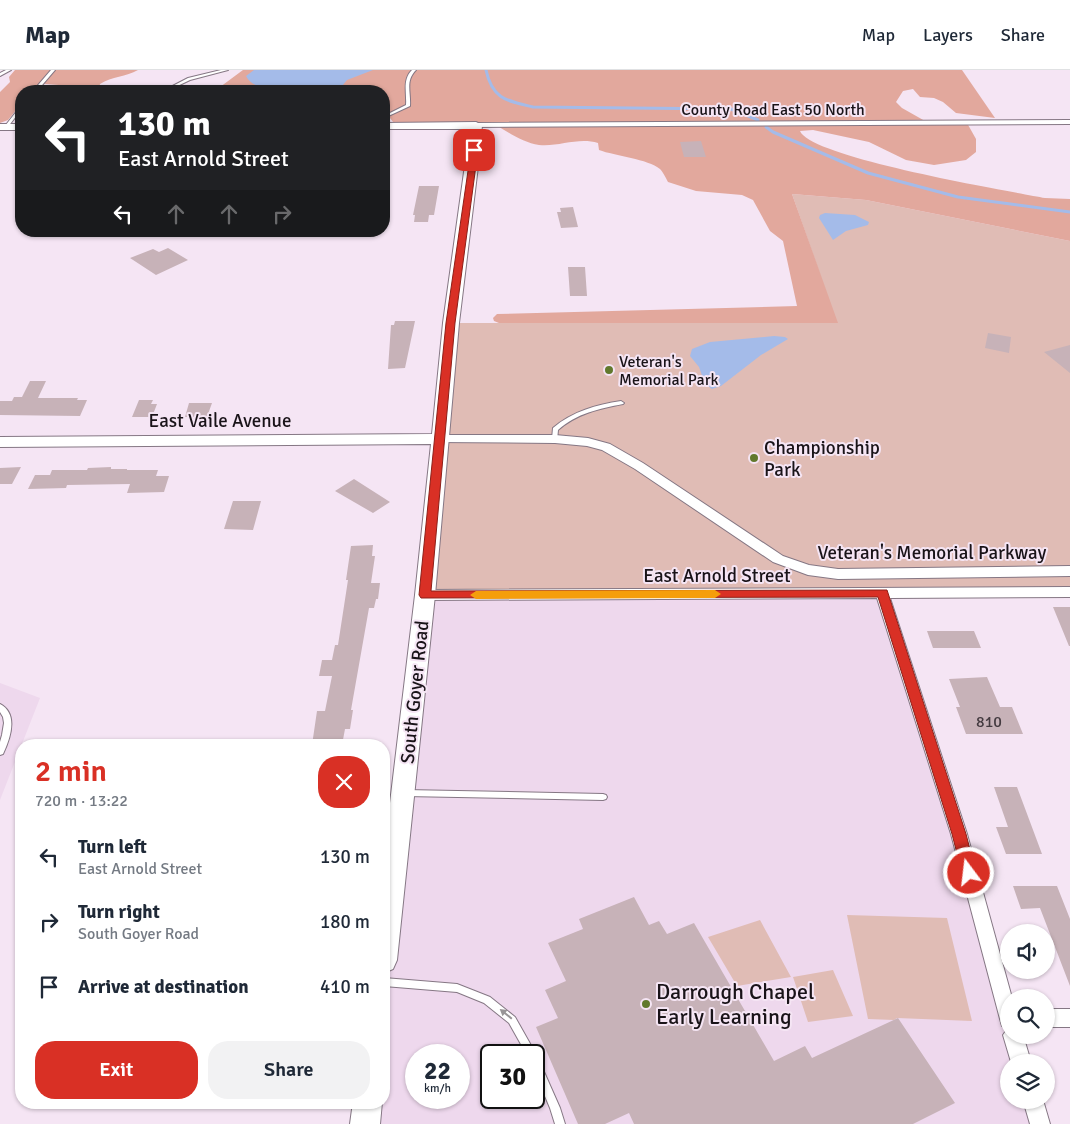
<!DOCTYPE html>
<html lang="en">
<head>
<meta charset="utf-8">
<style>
	body { margin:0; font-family:Signika,sans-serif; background:#f2f2f3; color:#1f2937; height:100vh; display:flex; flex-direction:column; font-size:19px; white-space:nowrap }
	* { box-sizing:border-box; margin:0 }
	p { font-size:16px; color:#747a83 }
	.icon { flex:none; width:28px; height:28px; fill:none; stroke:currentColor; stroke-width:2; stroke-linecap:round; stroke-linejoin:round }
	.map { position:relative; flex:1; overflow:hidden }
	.drawer { position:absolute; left:15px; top:669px; width:375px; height:370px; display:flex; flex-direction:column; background:#fff; border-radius:20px; box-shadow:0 1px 4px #0004 }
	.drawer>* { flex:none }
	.hud { position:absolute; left:15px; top:15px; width:375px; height:152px; border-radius:20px; box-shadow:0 1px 4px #0004; background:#202124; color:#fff; overflow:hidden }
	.tools { position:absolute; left:1000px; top:854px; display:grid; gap:10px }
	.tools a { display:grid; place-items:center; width:55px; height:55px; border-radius:50%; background:#fff; box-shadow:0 1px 4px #0004; font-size:25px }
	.speed { position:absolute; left:405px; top:974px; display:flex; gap:10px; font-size:25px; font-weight:700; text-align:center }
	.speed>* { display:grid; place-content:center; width:65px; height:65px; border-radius:50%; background:#fff; box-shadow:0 1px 4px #0004; line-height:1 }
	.speed small { font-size:12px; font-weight:400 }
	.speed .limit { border:2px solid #111; border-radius:8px; background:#fff; color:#111 }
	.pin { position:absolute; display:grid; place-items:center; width:42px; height:42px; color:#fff; margin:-21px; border-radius:10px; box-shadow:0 2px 8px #0006 }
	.me { position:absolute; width:55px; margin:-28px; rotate:345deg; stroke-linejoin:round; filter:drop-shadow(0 0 4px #0008) }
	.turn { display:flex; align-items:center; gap:18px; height:105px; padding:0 20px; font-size:22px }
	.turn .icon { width:65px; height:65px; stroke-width:2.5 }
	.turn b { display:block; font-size:35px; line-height:42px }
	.lanes { display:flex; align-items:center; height:48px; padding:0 20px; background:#0003; justify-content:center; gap:25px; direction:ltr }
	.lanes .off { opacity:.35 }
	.round { display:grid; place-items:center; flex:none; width:52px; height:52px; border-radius:20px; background:#f2f2f3 }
	.headline { display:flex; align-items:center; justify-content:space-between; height:85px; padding:0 20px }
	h1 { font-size:30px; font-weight:600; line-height:38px; color:#d93025 }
	.action { display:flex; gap:10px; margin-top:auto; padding:10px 20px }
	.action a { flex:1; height:58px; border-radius:20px; background:#d93025; color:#fff; font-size:20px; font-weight:600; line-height:58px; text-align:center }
	.action a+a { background:#f2f2f3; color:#1f2937 }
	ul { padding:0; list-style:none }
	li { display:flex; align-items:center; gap:15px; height:65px; padding:0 20px }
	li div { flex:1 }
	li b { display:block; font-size:19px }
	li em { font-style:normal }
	header { display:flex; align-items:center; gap:30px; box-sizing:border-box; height:70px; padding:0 25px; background:#fff; border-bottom:1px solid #e0e1e3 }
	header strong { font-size:24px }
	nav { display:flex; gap:28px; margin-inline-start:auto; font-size:18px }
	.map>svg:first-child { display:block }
	.built { fill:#eed8ed; fill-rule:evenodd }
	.green { fill:#e0bcb5 }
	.forest { fill:#e2a89d }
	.water { fill:#a4bbe9 }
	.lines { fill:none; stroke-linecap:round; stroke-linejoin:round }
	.stream { stroke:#a4bbe9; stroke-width:3 }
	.building { fill:#c7b2b8 }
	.lane-casing { stroke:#857784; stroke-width:2 }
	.street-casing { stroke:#857784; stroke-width:2 }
	.secondary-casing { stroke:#857784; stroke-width:2 }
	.lane { fill:#fff; fill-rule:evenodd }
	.street { fill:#fff; fill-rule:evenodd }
	.secondary { fill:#fff; fill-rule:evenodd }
	.oneway { fill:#989597 }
	.route { fill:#d93025; stroke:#8d1f18 }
	.slow { fill:#f59e0b }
	.poi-dot { fill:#61792c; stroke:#f5e5f4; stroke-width:2 }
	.labels { text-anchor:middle; stroke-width:4; stroke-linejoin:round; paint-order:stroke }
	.far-street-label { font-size:16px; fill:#191318; stroke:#f5e5f4 }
	.far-poi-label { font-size:16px; fill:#191318; stroke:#f5e5f4; text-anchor:start }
	.number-label { font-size:16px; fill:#443b40 }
	.street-label { font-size:19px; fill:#191318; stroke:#f5e5f4 }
	.poi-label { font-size:19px; fill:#191318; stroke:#f5e5f4; text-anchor:start }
	.near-poi-label { font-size:22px; fill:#191318; stroke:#f5e5f4; text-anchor:start }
</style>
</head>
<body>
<header>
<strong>Map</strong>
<nav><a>Map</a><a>Layers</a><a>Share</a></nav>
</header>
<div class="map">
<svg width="1070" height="1054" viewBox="0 0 1070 1054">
	<rect width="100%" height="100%" fill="#f5e5f4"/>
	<path class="built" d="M882,523L1009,949V965H1013L1021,992H1009V1030H1033L1040,1054H365L368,1033L384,1032V890L425,525ZM416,985H459V1028H416ZM491,985H534V1028H491Z
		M0,613L40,628L0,730Z"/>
	<path class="green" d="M792,124L866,130L1070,171V522L425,525L451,253H837Z
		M847,845L947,848L972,951L897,948L894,950L868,949Z
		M760,850L791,907L737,916L708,867Z
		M833,900L853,946L808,952L793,907Z"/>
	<path class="forest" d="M15,0H138C126,7 112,6 100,14L99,18L45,14L37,16L32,21H21V34L8,50L0,53V22L10,12L9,7Z
		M243,0H962L995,48L956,43L943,32L934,28L920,27L913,19L903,21L896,32L902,38L925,51L407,53L393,52L387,44H384V21H228L220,17Z
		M967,53L976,69V82L966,90L934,95L906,90L869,72L813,60L800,61C811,88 1009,121 1045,128L1070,129V171L866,130L792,124L838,253H499L494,251L493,248L497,244L797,236L783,171L770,161L753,130L742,125L696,121L668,112C666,108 663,102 660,99C648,89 615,86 599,80L598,73C578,67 559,77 539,75C524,73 509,63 496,55Z"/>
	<path class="water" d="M254,0H373L347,10L338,21C317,21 256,28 246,6Z
		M825,143L855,145L869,152L868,155L846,161L833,170L819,148L820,145Z
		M774,266L785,267L788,269L761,285L721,316L712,319L705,314L699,297L690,286L692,279L710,272Z"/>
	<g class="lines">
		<path class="stream" d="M486,0C492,29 507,31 533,37L731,39L758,50
			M766,57L773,62L868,103L958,127L1070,142"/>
	</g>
	<path class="building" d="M701,71L706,87H684L680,72Z
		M419,116H439L434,145H429L428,152H414L415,145H413Z
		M573,137L578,157L561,158L557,142H561L560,138Z
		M168,178L188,190L156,205L130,188L153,179L159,182Z
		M568,197H585L587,226H570Z
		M395,251H415L405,298L388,299L391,255H394Z
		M988,263L1011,267L1009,283L985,278Z
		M1070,275V303L1044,282Z
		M30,311H46L38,328H78L77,330H87L80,346L0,345V331H12L14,327H22Z
		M139,330H153L151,334H157L152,347H132Z
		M189,333H212L207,347H185Z
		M21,397L12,414H0V398Z
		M111,397V399H127V400H158L156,406H169L164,422L127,423L130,414L67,415L66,418L28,419L35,405H50L52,400H87L88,398Z
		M354,409L390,432L373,443L335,421Z
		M233,431H261L253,460L224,459Z
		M373,475L372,486H375L371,513H380L378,529H376L374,538H369L351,640H353L350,659H345L342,675H312L317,641H325L332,606H319L322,590H332L335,575H338L348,510H346L351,476Z
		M1053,537H1070V576H1069Z
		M927,561H974L981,578H933Z
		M987,607L1000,637H1012L1023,664H966L956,637H960L949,609Z
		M994,717H1017L1042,784H1006L996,757H1008Z
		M1013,816H1057L1070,849V916L1040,838L1021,839Z
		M634,827L649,855L659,851L667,864L694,853L774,991L805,976L812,988L898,948L955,1033L913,1054H634L629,1043L605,1054H578L536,957L558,948L545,920L566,911L548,873L583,859L579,849Z"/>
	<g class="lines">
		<defs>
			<path id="lane" d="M6,0H11L0,6V3Z
				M51,0H55L37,21H33Z
				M221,0H228L190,10L167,21H163L188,8Z
				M412,0H416C405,11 411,22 410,36L384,48V46L406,35C407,23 402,10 412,0Z
				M20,37H21V40L7,58H5V56Z
				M621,331L624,333L623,334C599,339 577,343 558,360L557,370H553L552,369L553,358C573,341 596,335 621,331Z
				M0,634C19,644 10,669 3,684L0,685V672L2,665L4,653L3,647L0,642Z
				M405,720L603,724L606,725L607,727L606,729L603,730L405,726L402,725L401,723L402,721Z
				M384,908L457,914L490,927L515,947L537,986L560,1038L565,1054H555L550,1038L534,1000V985H527L509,953L484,933L457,922L384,916Z"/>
			<path id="street" d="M1070,50V54L476,57L472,55L476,53Z
				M440,365H555L588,368L610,374L643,393L783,486L809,495L838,499L1070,496V506L838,509L808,505L773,492L635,399L602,380L587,376L555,373L436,372L434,369L436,366Z
				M1070,517V527L890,528L967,764L1012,928H1009V965H1023L1031,992H1011L1003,965L1008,958L1002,956L1000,949L951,764L877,528L425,530L420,528L418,525L420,522L425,520Z
				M1046,939H1070V957H1046Z
				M1023,1030H1043L1050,1054H1030Z"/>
			<path id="secondary" d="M476,52L482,55L480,80L459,253L435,525L397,890L393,899L384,903V783L415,525L431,374L0,377V367L432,364L443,253L470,59H384V53Z
				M0,54H21V60H0Z
				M353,1032H382L380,1054H350Z"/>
		</defs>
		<use href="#lane" class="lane-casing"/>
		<use href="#street" class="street-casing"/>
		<use href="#secondary" class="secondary-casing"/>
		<use href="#lane" class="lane"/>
		<use href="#street" class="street"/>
		<use href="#secondary" class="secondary"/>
	</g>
	<defs><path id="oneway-solid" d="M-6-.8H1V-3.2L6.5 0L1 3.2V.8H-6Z" transform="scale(1.25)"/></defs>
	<use class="oneway" href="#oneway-solid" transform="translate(506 944) rotate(-141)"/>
	<path class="route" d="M474,78L478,80L455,253L431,521L887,520L966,764L976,803L974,807L969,809L964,807L962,803L952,764L878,527L421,528L419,525L446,253L471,80Z"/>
	<path class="slow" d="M715,520L721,524L715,528L476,529L470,525L476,521Z"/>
	<g class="poi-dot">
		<circle cx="609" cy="300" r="5"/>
		<circle cx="754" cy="388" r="5"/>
		<circle cx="646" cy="934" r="5"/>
	</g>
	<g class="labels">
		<g class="far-street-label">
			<text x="773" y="45">County Road East 50 North</text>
		</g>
		<g class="far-poi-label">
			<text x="619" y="297">Veteran's<tspan x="619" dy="18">Memorial Park</tspan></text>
		</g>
		<g class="number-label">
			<text x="989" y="657">810</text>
		</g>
		<g class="street-label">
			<text x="220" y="357">East Vaile Avenue</text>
			<text x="932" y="489">Veteran's Memorial Parkway</text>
			<text x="717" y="512">East Arnold Street</text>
			<text transform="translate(414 622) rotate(-84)" y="7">South Goyer Road</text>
		</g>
		<g class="poi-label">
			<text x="764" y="384">Championship<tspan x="764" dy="22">Park</tspan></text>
		</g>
		<g class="near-poi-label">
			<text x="656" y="929">Darrough Chapel<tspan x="656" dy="25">Early Learning</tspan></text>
		</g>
	</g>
</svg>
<div class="tools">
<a><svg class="icon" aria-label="sound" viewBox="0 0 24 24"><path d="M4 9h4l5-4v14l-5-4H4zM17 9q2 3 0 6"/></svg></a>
<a><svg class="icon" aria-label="search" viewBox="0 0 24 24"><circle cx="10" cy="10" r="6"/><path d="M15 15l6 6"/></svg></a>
<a><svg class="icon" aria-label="layers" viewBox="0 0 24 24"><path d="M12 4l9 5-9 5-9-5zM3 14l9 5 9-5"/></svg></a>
</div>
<div class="speed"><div>22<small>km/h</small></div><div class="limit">30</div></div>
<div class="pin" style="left:474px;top:80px;background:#d93025"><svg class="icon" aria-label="arrive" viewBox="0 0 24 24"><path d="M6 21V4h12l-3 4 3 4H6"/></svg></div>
<svg class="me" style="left:969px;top:803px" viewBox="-20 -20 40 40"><circle r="17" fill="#d93025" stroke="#fff" stroke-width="3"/><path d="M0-11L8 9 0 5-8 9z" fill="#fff"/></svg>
<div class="hud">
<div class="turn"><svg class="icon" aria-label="left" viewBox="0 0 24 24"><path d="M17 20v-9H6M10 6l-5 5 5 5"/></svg><div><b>130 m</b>East Arnold Street</div></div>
<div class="lanes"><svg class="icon" aria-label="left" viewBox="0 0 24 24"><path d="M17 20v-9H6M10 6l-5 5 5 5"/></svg><svg class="icon off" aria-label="ahead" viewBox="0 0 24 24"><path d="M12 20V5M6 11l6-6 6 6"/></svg><svg class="icon off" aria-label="ahead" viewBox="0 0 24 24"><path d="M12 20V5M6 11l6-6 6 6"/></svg><svg class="icon off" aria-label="right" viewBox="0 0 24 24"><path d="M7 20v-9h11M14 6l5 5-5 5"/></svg></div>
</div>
<section class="drawer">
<div class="headline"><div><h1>2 min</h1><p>720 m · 13:22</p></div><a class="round" style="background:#d93025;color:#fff"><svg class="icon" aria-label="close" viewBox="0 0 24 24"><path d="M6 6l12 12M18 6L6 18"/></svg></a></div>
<ul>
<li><svg class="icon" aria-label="left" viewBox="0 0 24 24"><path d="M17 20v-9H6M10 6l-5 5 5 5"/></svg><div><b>Turn left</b><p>East Arnold Street</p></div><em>130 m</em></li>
<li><svg class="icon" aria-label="right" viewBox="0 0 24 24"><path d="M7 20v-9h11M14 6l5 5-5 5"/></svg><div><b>Turn right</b><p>South Goyer Road</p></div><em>180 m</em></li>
<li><svg class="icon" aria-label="arrive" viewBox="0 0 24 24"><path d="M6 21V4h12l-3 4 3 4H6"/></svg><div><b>Arrive at destination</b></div><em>410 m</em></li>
</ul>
<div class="action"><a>Exit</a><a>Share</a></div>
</section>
</div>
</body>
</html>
